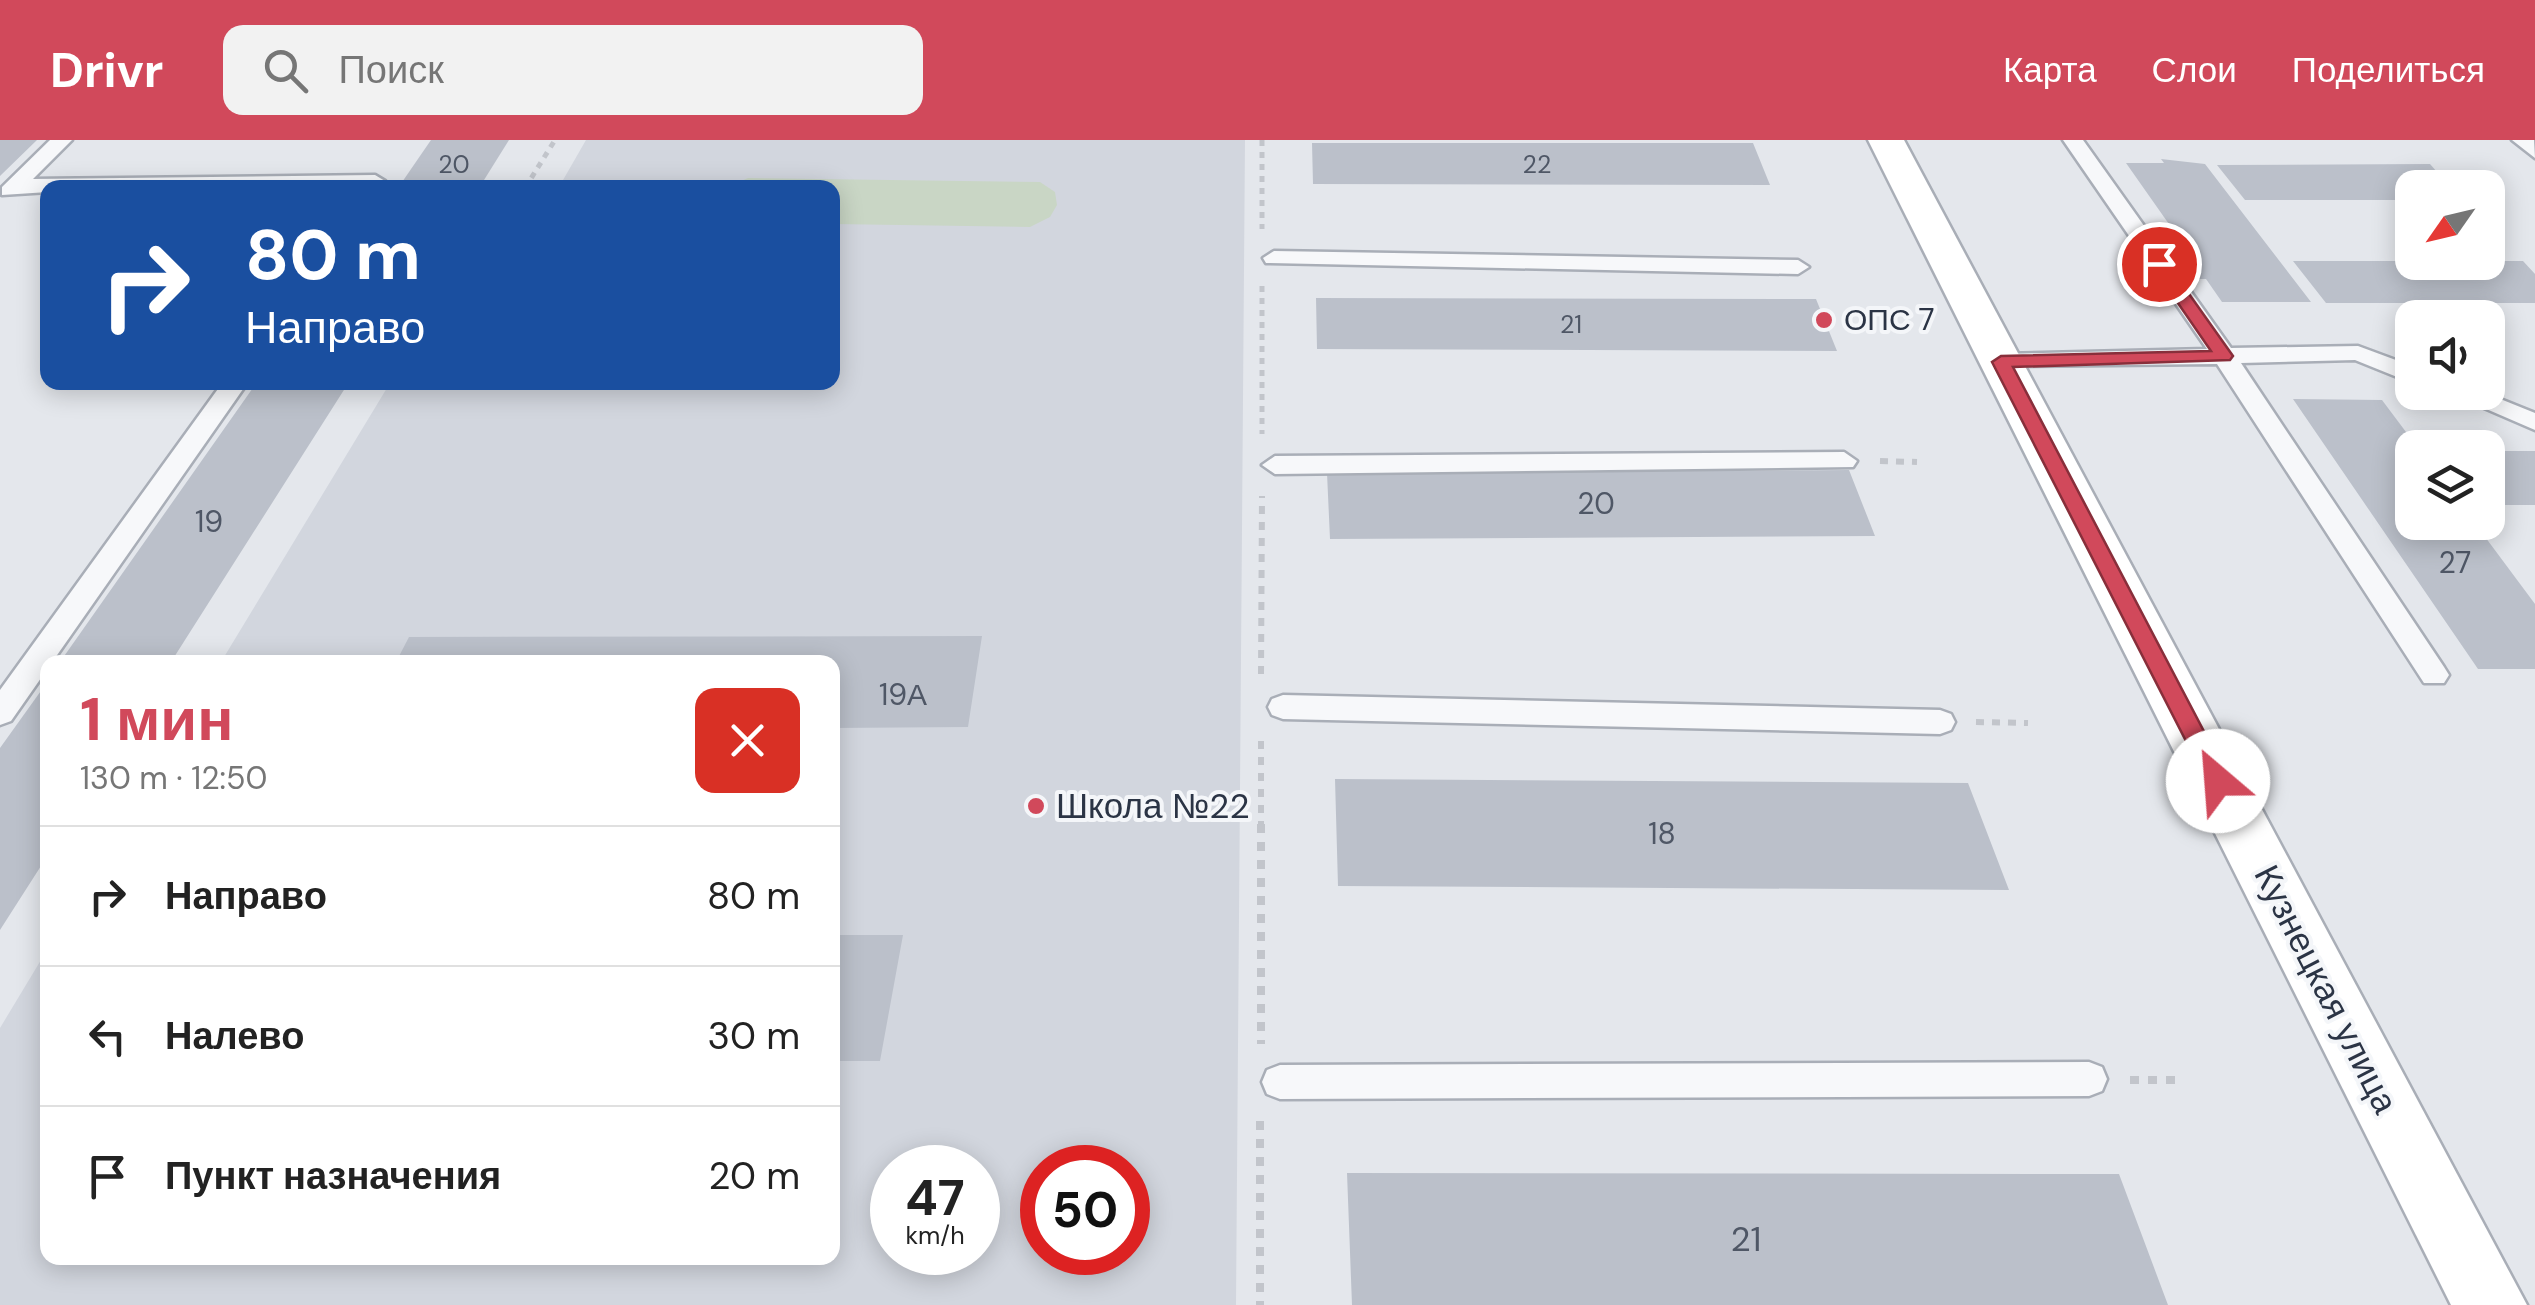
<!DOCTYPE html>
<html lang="ru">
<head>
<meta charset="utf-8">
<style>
	body { margin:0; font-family:"DM Sans",sans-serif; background:#f2f2f2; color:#222; height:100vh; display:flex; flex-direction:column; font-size:38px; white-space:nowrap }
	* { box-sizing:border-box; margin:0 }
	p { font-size:32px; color:#767676 }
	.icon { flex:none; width:55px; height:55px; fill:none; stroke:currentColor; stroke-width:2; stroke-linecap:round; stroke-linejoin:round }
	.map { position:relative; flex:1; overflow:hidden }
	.sheet { position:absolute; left:40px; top:515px; width:800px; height:610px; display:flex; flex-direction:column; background:#fff; border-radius:20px; box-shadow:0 5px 25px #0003 }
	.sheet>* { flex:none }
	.hud { position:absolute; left:40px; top:40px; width:800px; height:210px; border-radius:20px; box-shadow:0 5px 25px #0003; background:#1a4fa0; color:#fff; overflow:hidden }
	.needle { width:65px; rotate:236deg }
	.controls { position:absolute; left:2395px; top:30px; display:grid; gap:20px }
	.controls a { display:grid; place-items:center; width:110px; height:110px; border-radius:20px; background:#fff; box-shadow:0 5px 25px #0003; font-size:50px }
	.speed { position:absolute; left:870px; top:1005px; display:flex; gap:20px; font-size:50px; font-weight:700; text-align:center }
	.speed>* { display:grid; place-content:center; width:130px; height:130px; border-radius:50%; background:#fff; box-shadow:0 5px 25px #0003; line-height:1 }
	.speed small { font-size:25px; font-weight:400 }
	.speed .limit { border:15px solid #d22; background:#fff; color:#111 }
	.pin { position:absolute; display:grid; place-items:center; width:85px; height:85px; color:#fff; margin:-42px; border:5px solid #fff; border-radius:50%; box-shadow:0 2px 10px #0007 }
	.me { position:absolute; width:110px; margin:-55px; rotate:333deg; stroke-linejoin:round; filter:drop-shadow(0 0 8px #0008) }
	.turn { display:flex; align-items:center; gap:35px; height:210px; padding:0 40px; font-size:45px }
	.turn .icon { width:130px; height:130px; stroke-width:2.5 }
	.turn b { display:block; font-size:70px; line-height:85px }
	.round { display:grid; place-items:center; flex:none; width:105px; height:105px; border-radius:20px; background:#f2f2f2 }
	.headline { display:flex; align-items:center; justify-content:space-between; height:170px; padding:0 40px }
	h1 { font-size:60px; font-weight:700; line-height:75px; color:#d1495b }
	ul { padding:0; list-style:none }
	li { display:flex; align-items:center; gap:30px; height:140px; padding:0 40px; border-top:2px solid #e0e0e0 }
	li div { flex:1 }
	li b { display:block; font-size:38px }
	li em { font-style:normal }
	header { display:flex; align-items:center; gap:60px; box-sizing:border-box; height:140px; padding:0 50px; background:#d1495b; color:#fff }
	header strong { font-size:48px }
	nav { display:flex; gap:55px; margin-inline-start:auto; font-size:35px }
	.search { width:700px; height:90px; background:#f2f2f2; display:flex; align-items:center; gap:25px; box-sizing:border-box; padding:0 35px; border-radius:20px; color:#767676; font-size:38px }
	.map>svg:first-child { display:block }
	.built { fill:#d2d6de; fill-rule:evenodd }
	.green { fill:#c9d6c5 }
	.building { fill:#bbc0ca }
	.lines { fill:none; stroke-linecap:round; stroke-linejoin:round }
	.lane-casing { stroke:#a9aeb7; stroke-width:5 }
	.secondary-casing { stroke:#a9aeb7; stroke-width:5 }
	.path-far2 { stroke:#c2c5cb; stroke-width:5; stroke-dasharray:6 6; stroke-linecap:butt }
	.path-far1 { stroke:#c2c5cb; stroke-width:6; stroke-dasharray:8 8; stroke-linecap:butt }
	.path { stroke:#c2c5cb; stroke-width:8; stroke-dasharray:9 9; stroke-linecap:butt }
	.lane { fill:#f7f8fa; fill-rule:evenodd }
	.secondary { fill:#fff; fill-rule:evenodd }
	.route { fill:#d1495b; stroke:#882f3b; stroke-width:2.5 }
	.poi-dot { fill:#d1495b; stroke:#f4f6f9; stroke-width:4 }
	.labels { text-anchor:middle; stroke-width:8; stroke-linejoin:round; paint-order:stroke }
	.far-number-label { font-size:25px; fill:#4f5766 }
	.far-poi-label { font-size:30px; fill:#2b3445; stroke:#f4f6f9; text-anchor:start }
	.number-label { font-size:30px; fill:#4f5766 }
	.poi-label { font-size:35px; fill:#2b3445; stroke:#f4f6f9; text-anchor:start }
	.street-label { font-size:35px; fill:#2b3445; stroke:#f4f6f9 }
	.near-number-label { font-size:35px; fill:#4f5766 }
</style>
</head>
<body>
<header>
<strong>Drivr</strong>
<div class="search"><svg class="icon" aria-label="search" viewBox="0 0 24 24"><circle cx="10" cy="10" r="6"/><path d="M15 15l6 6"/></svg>Поиск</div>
<nav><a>Карта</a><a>Слои</a><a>Поделиться</a></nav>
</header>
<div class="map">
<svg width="2535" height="1165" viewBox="0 0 2535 1165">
	<rect width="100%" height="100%" fill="#e4e7ec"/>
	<path class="built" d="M586,0H1245L1236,1165H0V888L47,810L48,1118H832V522H221L390,243L832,242V48L559,47ZM892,1028H978V1112H892ZM1042,1028H1128V1112H1042Z"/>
	<path class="green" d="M748,38L1040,42L1055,52L1057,65L1050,77L1030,87L833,84L832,48L728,47Z"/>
	<path class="building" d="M0,0H37L0,36Z
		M431,0H509L479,48H398Z
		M1312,3H1753L1770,45L1313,44Z
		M2161,19L2205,24L2311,162H2222L2206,139H2195L2184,124H2197L2126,23H2164Z
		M2430,24L2451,48H2412V60H2245L2217,25Z
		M2293,121H2523L2535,134V163H2326Z
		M1316,158L1816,159L1837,211L1317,209Z
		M257,242H349L171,522H60Z
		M2293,259L2382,260L2418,308H2412V382H2474L2535,464V529H2478Z
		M2488,311H2535V365H2488Z
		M1849,330L1875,396L1330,399L1327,333Z
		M982,496L968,587L832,588V522H396L409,497Z
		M48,541V715L0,790V608Z
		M1335,639L1968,643L2009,750L1338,746Z
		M832,795H903L880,921H832Z
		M1347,1033L2119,1034L2168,1165H1352Z"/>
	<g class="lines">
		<defs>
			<path id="lane" d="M50,0H72L33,39L375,35L385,41L382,48H48V52L2,55V47Z
				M2063,0H2083L2231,208L2358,206L2412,226V243L2355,220L2241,223L2444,527L2449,535L2444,543H2424L2217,224L1993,226L1989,221L2001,214L2207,209Z
				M2512,0H2534L2535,18Z
				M1274,111L1798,120L1809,127L1798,134L1266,123L1263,118Z
				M223,242H248L11,581L0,585V550Z
				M2447,252H2483L2535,273V290Z
				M1844,312L1857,321L1853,327L1275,334L1262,325L1275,316Z
				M1283,555L1940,570L1951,574L1955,582L1951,590L1940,594L1283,579L1272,575L1268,567L1272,559Z
				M2089,922L2102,927L2107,939L2102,951L2089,956L1280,959L1267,954L1262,942L1267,930L1280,925Z"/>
			<path id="secondary" d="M1868,0H1904L2527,1165H2451Z"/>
		</defs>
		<use href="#lane" class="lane-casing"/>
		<use href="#secondary" class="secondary-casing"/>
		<path class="path-far2" d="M1262,0V89
			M525,48L555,0
			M1262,146V294"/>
		<path class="path-far1" d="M1880,321L1917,322
			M1261,534L1262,356
			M1976,582L2028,583
			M1261,601V687"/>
		<path class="path" d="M1261,684V904
			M2130,940H2176
			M1260,981V1165"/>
		<use href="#lane" class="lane"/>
		<use href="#secondary" class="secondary"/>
	</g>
	<path class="route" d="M2153,120H2165L2233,216L2230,220L2013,227L2230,641L2218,650L2210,648L1992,222L2001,216L2211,211L2151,124Z"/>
	<g class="poi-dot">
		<circle cx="1824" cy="180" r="10"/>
		<circle cx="1036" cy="666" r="10"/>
	</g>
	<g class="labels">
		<g class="far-number-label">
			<text x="454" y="33">20</text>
			<text x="1537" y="33">22</text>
			<text x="1571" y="193">21</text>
		</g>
		<g class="far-poi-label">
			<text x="1844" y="190">ОПС 7</text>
		</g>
		<g class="number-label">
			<text x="1596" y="374">20</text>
			<text x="209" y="392">19</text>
			<text x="2455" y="433">27</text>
			<text x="903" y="565">19А</text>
			<text x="1662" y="704">18</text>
		</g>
		<g class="poi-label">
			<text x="1056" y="678">Школа №22</text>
		</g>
		<g class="street-label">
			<text transform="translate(2326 849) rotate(63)" y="12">Кузнецкая улица</text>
		</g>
		<g class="near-number-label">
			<text x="1746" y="1111">21</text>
		</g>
	</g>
</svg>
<div class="controls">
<a><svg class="needle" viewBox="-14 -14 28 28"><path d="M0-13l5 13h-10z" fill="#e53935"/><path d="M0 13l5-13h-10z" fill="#767676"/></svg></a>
<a><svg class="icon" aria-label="sound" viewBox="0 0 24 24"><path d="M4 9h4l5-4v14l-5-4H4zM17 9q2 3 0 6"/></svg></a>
<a><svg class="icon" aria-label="layers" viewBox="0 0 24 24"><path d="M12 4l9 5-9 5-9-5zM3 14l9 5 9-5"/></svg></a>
</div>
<div class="speed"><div>47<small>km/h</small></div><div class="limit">50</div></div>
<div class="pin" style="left:2159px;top:124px;background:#d93025"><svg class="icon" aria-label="arrive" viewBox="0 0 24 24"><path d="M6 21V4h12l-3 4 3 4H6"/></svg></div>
<svg class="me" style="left:2218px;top:641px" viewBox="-20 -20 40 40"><circle r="19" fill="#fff"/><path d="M0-13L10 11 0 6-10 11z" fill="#d1495b"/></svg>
<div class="hud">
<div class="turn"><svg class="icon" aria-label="right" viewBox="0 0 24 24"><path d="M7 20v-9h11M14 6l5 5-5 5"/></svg><div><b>80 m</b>Направо</div></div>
</div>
<section class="sheet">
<div class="headline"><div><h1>1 мин</h1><p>130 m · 12:50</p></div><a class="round" style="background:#d93025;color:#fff"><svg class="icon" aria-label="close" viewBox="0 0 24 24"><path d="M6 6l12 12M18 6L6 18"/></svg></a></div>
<ul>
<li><svg class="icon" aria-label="right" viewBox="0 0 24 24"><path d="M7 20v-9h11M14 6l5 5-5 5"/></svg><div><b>Направо</b></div><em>80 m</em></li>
<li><svg class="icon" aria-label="left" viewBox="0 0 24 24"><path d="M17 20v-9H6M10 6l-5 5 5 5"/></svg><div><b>Налево</b></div><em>30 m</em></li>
<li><svg class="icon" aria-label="arrive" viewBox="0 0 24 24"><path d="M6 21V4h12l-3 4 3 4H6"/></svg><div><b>Пункт назначения</b></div><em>20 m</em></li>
</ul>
</section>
</div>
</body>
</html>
